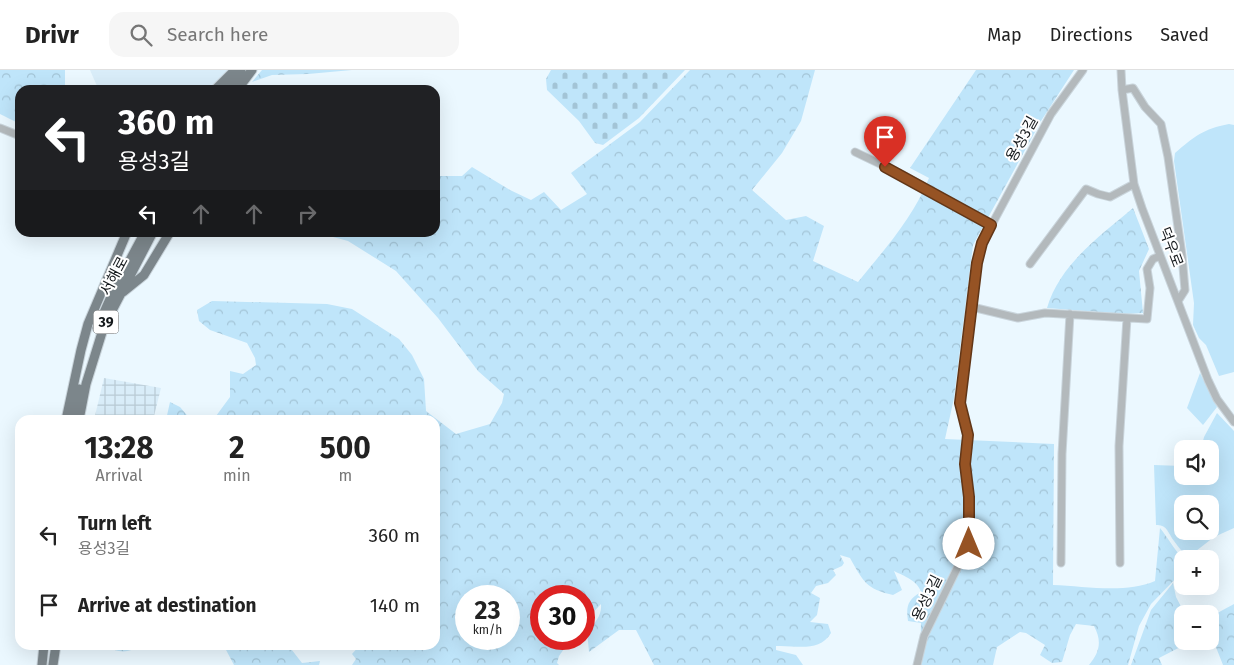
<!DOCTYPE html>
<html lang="en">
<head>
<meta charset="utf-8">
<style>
	body { margin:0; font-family:"Fira Sans","Noto Sans KR",sans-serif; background:#f6f6f6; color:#222; height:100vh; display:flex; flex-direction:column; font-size:19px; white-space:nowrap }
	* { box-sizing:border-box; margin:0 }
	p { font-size:16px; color:#767676 }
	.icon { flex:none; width:28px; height:28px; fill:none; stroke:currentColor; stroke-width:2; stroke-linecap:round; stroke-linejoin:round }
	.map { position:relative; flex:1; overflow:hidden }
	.drawer { position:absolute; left:15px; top:345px; width:425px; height:235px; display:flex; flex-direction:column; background:#fff; border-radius:15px; box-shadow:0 5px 20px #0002 }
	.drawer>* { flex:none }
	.banner { position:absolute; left:15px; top:15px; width:425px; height:152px; border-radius:15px; box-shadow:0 5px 20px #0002; background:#202124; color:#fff; overflow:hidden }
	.tools { position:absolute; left:1174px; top:370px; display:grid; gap:10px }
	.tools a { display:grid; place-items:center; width:45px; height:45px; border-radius:10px; background:#fff; box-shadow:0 5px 20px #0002; font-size:25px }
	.speed { position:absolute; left:455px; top:515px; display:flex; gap:10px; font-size:25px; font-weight:700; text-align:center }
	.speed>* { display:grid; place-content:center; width:65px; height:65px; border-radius:50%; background:#fff; box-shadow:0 5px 20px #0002; line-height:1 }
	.speed small { font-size:12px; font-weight:400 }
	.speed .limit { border:8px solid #d22; background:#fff; color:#111 }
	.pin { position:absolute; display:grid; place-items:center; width:42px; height:42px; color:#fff; margin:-51px -21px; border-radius:50% 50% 50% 0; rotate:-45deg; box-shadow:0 0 5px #0007 }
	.pin .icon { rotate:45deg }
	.me { position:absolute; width:55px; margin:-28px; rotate:0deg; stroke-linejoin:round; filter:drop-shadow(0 0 4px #0008) }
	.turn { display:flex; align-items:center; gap:18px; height:105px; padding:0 20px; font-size:22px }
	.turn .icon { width:65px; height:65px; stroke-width:2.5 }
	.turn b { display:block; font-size:35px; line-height:42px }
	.lanes { display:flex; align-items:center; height:48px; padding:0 20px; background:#0003; justify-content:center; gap:25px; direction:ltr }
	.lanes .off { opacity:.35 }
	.eta { display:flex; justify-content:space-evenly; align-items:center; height:85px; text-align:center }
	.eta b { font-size:30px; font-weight:700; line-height:35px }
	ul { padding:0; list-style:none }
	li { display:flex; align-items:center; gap:15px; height:70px; padding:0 20px }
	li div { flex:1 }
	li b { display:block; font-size:19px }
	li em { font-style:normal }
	header { display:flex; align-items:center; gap:30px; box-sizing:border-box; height:70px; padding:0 25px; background:#fff; border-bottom:1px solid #e0e0e0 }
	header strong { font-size:24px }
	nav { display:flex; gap:28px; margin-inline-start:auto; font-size:18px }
	.search { width:350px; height:45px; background:#f6f6f6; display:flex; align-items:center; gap:12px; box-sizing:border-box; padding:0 18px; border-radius:15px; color:#767676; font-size:19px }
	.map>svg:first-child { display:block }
	.built { fill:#d9edf9 }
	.industrial { fill:url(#industrial-grid) }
	.grass { fill:#bfe5fa; fill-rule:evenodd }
	.forest { fill:url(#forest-crowns); fill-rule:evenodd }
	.cemetery { fill:url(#cemetery-stones) }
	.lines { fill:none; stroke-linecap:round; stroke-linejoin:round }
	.minor-casing { stroke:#c9d4db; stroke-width:9 }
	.major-casing { stroke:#c9d4db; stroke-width:11 }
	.minor { stroke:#b3b9bc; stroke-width:7 }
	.major { stroke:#7c868b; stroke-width:9 }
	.route-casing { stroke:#623617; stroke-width:12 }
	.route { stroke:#965324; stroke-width:9 }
	.labels { text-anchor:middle; stroke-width:4; stroke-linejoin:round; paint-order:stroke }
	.shield { fill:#fff; stroke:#5b5e60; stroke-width:1 }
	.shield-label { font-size:14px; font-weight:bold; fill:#15191c }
	.street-label { font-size:15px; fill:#15191c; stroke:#fff }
</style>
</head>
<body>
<header>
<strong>Drivr</strong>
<div class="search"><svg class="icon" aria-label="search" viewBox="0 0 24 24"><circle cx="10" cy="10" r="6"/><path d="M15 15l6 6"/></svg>Search here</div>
<nav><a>Map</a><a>Directions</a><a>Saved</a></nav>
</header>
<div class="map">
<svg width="1234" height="595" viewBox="0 0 1234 595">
	<defs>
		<pattern id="industrial-grid" width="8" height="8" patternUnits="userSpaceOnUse" patternTransform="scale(1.25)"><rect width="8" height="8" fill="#d9edf9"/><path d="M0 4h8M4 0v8" fill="none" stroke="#b9cbd5"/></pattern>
		<pattern id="forest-crowns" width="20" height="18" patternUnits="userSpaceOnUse" patternTransform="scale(1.25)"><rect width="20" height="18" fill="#bfe5fa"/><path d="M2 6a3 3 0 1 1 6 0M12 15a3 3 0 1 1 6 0" fill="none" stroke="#a3c4d6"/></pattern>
		<pattern id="cemetery-stones" width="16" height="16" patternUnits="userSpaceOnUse" patternTransform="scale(1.25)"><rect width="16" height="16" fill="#bfe5fa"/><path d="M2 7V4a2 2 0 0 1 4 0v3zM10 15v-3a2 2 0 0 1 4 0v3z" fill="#a3c4d6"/></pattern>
	</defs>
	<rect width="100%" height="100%" fill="#ebf8ff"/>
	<path class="built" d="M90,0H229L210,20H104L97,16Z"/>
	<path class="industrial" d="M104,308L161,318L153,350H94Z"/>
	<path class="grass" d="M1229,54L1234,55V302L1219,306L1206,275L1199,268L1193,255L1194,233L1174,91L1175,83C1195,66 1203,59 1229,54Z
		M1200,303L1217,337L1203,355L1187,338Z
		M1217,343L1234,361V458L1214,467L1187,488C1183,482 1178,477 1174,471C1168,463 1167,454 1156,455L1154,395L1182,396V406H1210V379H1201L1204,367ZM1182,434H1210V461H1182Z"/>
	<path class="forest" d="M0,0H65V20H20V54L0,44Z
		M262,0H352L308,4L272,5L252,12Z
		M690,0H815L801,51L782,83L752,120L786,150L806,146L824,156L813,191L858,212C884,180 913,148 929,108L910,98L976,0H1074L1041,51L973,175L954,328L945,369L1054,374L1053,515C1085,516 1125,524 1155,511L1160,458C1168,468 1174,479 1183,489L1182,502L1151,534L1139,556L1128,595H1089C1100,582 1102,571 1094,556L1076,554L1070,565L1062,592L1052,593L1040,585L1045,575L1026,563L1020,562L997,577L993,595H920L921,553L908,551C906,537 907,530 921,522C918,511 904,506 894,501L902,520L893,525C866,519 863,511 850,488L840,485L844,493L842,496L833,500L836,505L828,513L816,516L811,523L820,528L817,545L810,552L828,554L831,563C819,583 796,575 776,576V580L796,585L803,595H654L636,560H619L589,582L587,561C595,553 602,546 601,534L584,552V526H541V569H571L559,586L557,593L559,595H352L356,589L352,584L360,575H435V350H206L216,346L230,327V301L243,304L256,295L255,288L247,273L210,260L199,251L197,240L212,231L327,234L352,239L399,269L412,285L424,309L426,341L456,364L490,354L502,333L504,324L478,301L438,248L396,201L348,171L318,163L435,162V106H462L472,97L510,120L531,130L544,122L561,140L587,124L571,103L640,52ZM466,526H509V569H466Z
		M1133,138L1149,179L1139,201L1143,243L1125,244L1047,238C1060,194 1100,166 1133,138Z
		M170,332L180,337L191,350H166Z
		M1173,513L1176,527L1185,544H1182V571H1192L1159,588L1162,595H1131L1151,540Z
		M1234,534V595H1223L1210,562V547Z
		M104,575H140C127,585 117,582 104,575Z
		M228,575H288L302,593L320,591L319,595H234L225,578Z"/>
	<path class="cemetery" d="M551,0H685L639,48L603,75L595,73L579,51L547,20L546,9Z"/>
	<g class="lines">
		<defs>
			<path id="minor" d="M1121,0L1122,20L1134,114L1142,138L1208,310L1217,329L1234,352
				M1122,20L1133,18L1145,37L1161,54L1168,87L1182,185L1185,220L1178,231
				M0,58L20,66
				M855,82L901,104L991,155
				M1030,194L1086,119L1098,124L1110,127L1134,114
				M972,237L1018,248L1045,243L1147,249L1150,218L1147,199L1153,189L1160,186
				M1061,493L1062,384L1070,244
				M1120,493L1119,376L1127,248
				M917,595L924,566L969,474V427L965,394L968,365L960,333L977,193L982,173L1051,44L1083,0"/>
			<path id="major" d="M215,20L235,0
				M226,20L241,0
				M237,20L252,0
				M123,222L144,205L170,162
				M97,258L114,220L145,162
				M66,350L81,280L88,254L127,162
				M72,350L79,319
				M79,350L86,314L104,256L153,162
				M42,595L44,575
				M53,595L56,575"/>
		</defs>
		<use href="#minor" class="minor-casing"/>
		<use href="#major" class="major-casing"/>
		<use href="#minor" class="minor"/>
		<use href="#major" class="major"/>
	</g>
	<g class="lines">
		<defs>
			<path id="route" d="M885,97L991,155L982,173L977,193L960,333L968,365L965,394L969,427V474"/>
		</defs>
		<use href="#route" class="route-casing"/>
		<use href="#route" class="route"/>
	</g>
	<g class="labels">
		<rect class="shield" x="93.5" y="240.5" width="25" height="23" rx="4"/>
		<g class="shield-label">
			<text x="106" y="257">39</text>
		</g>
		<g class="street-label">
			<text transform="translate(1022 69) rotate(-61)" y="5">용성3길</text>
			<text transform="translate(1171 177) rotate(69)" y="5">덕우로</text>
			<text transform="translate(114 206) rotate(-62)" y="5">서해로</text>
			<text transform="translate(927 528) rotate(-64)" y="5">용성3길</text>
		</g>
	</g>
</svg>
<div class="tools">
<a><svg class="icon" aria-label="sound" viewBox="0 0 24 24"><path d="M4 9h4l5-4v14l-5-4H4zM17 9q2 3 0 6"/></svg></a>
<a><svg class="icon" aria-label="search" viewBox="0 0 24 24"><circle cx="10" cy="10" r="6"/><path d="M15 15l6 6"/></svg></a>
<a>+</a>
<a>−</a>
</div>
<div class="speed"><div>23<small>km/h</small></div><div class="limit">30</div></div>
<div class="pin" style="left:885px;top:97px;background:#d93025"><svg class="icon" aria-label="arrive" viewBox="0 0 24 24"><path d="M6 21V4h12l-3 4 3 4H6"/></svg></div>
<svg class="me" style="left:969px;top:474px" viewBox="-20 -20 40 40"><circle r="19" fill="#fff"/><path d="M0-13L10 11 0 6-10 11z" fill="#965324"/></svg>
<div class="banner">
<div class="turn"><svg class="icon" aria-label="left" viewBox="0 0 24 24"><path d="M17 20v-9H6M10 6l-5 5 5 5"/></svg><div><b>360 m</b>용성3길</div></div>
<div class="lanes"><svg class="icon" aria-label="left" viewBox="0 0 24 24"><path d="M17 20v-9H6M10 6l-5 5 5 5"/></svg><svg class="icon off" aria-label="ahead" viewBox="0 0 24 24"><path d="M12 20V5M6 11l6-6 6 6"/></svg><svg class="icon off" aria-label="ahead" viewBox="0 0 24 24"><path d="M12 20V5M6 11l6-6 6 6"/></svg><svg class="icon off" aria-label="right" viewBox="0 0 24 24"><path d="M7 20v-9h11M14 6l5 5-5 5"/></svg></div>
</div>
<section class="drawer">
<div class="eta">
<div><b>13:28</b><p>Arrival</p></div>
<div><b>2</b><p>min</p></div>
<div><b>500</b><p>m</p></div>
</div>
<ul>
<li><svg class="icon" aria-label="left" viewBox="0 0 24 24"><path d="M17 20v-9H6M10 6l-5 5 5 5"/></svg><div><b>Turn left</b><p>용성3길</p></div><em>360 m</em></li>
<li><svg class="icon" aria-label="arrive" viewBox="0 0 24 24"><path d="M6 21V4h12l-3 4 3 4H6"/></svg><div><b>Arrive at destination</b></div><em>140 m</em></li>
</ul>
</section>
</div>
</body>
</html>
